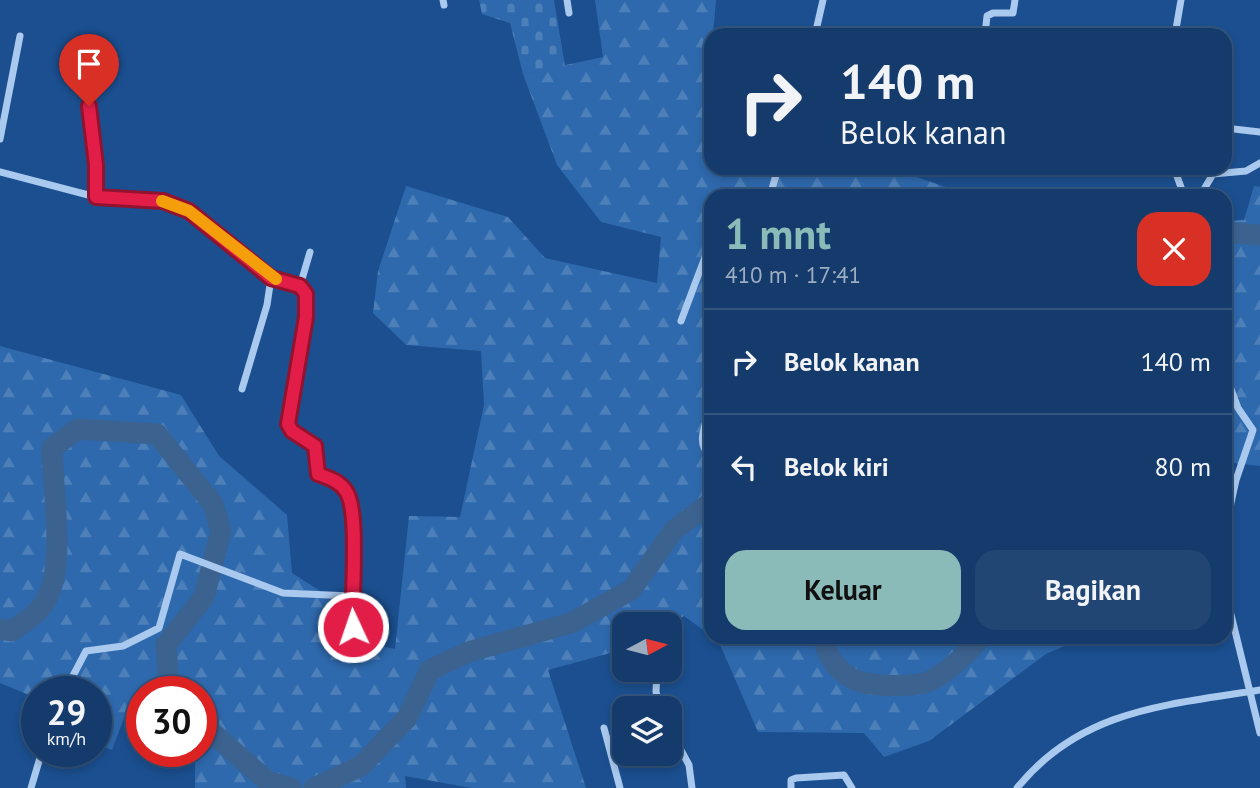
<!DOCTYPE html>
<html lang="id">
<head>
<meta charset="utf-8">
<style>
	body { margin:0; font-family:"PT Sans",sans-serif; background:#214673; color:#f1f3f6; height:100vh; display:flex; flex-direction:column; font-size:26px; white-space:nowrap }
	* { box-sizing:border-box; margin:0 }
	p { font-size:23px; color:#9dadc1 }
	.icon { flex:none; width:38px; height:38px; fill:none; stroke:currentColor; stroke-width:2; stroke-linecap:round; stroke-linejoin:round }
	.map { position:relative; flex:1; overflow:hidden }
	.details { position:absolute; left:704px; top:189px; width:528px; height:455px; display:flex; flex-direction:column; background:#143b6b; border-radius:21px; box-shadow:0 4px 10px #0003,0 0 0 2px #33557e }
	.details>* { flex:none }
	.guide { position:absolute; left:704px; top:28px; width:528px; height:147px; border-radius:21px; box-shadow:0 4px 10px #0003,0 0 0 2px #33557e; background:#143b6b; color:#f1f3f6; overflow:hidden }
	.needle { width:46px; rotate:83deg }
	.controls { position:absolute; left:612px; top:612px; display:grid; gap:14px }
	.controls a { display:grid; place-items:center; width:70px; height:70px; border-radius:14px; background:#143b6b; box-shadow:0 4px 10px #0003,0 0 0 2px #33557e; font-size:35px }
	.speed { position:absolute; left:21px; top:676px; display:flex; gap:14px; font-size:35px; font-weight:700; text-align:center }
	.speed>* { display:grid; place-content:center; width:91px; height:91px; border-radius:50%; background:#143b6b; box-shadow:0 4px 10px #0003,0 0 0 2px #33557e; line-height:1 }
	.speed small { font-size:18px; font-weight:400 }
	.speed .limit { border:10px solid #d22; background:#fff; color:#111 }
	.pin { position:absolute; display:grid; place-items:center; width:60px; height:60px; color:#fff; margin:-72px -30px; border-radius:50% 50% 50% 0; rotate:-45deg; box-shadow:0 0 7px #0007 }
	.pin .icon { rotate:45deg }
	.me { position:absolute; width:77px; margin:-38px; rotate:357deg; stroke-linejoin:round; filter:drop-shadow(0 0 5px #0008) }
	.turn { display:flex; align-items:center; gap:24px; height:147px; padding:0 21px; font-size:32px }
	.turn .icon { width:91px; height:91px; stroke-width:2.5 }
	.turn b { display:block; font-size:49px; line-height:60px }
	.round { display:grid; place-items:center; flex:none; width:74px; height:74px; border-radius:21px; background:#214673 }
	.summary { display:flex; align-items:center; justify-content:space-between; height:119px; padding:0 21px }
	h1 { font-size:42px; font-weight:700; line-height:52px; color:#8bbbb9 }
	.action { display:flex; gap:14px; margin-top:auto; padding:14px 21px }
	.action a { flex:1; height:80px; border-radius:21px; background:#8bbbb9; color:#111; font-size:28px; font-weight:700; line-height:80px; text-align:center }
	.action a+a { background:#214673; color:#f1f3f6 }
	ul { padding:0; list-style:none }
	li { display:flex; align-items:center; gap:21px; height:105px; padding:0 21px; border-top:2px solid #33557e }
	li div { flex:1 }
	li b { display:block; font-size:26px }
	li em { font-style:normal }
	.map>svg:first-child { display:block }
	.forest { fill:url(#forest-firs) }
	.cemetery { fill:url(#cemetery-stones) }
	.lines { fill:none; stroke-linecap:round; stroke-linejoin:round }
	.river { stroke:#3c6290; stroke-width:21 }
	.street { stroke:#a9c9ee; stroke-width:7 }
	.route-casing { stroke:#92132f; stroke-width:18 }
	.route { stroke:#e11d48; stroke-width:12 }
	.slow { stroke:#f59e0b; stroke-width:12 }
</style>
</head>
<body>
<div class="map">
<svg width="1260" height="788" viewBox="0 0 1260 788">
	<defs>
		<pattern id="forest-firs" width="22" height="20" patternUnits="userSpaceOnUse" patternTransform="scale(1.75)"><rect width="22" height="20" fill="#2e69ad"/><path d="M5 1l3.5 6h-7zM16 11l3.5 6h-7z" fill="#4d80b9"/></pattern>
		<pattern id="cemetery-stones" width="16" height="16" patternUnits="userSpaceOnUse" patternTransform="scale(1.75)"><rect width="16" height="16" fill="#2e69ad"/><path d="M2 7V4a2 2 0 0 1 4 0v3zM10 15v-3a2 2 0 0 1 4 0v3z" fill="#4d80b9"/></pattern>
	</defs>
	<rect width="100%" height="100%" fill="#1b4f8f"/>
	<path class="forest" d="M595,0H716L713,35H710V168H890L972,196H710V635L684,616L669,625H625V649L548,670L586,788H471L405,776L406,788H195V751H201V691H142V708L130,702L112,750L96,744V691H37V701L34,697L0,683V346L181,395L219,456L287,515L292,573L342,605L344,639L395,649L409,516L460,517L484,405L481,351L406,345L373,313L378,271L406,186L508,217L545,258L657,283L661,237L601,222L557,165L523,74L603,57Z
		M1254,186L1260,187V466L1225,462V221L1244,220Z
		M713,637H1079L1074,642L1046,654L929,741L884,757L864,733L758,732L719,642Z"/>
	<path class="cemetery" d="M479,0H554L565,66L523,74L510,23L482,14Z"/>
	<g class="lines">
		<path class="river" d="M1225,232L1260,235
			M0,629L12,631C21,624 31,618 38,611C70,579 52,491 52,448L78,429L157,434L213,504L221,531L204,597L166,645L169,691
			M823,637C826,654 836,670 853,679C869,687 917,688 932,680C952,669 967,654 981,637
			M201,723L267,781L291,788
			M314,788L361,766L407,718L430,670L468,652L571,623L631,590L674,530L710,503"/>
		<path class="street" d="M443,0L444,5
			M567,0L569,13
			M815,35L823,0
			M985,35L987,16L993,13H1013L1015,0
			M1175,35L1181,0
			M89,106L96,165V197
			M1225,128L1260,132
			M0,139L20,36
			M1174,168L1182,190L1196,196
			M0,172L96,197L163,201L189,211L271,278L267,305L242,389
			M770,196L778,168
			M1200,196L1213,174L1246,171L1260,163
			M271,278L300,286L310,252
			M300,286L308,300L288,424L292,431L315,446L318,474C329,478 339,481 346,491C360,512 351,597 353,627
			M681,321L710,244
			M1225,373L1238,408L1253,430L1236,480L1225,530
			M710,409C706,425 695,443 710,455
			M1225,590L1260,733
			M657,670L656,692L661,709
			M65,691L86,651L123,646L159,628L180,554L283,593L351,596
			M604,728L620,788
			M670,730L689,765L692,788
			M31,788L42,751
			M791,788V780L796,778L844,775L852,788
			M1017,788C1081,709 1167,705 1260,690"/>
	</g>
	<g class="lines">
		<defs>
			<path id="route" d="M89,106L96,165V197L163,201L189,211L271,278L300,286L306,294V317L288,424L292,431L315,446L318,474C329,478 339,481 346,491C360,512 351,597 353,627"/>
		</defs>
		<use href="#route" class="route-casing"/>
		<use href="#route" class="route"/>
		<path class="slow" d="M162,201L189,211L276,279"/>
	</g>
</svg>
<div class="controls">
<a><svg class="needle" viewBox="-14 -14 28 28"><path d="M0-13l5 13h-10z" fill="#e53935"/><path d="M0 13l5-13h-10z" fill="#9dadc1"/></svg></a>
<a><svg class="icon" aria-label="layers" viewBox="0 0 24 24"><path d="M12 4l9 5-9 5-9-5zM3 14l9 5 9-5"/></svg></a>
</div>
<div class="speed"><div>29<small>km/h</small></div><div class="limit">30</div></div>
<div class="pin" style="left:89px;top:106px;background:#d93025"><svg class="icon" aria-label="arrive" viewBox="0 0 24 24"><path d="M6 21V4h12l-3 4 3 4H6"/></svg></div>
<svg class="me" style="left:353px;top:627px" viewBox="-20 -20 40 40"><circle r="17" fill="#e11d48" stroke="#fff" stroke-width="3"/><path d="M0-11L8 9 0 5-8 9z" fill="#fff"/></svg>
<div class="guide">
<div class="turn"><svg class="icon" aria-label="right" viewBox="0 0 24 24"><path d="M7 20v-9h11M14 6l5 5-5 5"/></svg><div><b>140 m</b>Belok kanan</div></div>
</div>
<section class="details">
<div class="summary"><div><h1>1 mnt</h1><p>410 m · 17:41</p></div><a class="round" style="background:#d93025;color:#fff"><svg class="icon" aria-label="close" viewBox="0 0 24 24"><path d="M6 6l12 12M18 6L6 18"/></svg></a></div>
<ul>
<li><svg class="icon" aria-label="right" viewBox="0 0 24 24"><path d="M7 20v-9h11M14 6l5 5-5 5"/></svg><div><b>Belok kanan</b></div><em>140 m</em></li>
<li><svg class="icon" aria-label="left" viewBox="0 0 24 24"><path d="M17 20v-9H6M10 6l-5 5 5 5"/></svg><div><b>Belok kiri</b></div><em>80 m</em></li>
</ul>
<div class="action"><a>Keluar</a><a>Bagikan</a></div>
</section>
</div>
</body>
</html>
